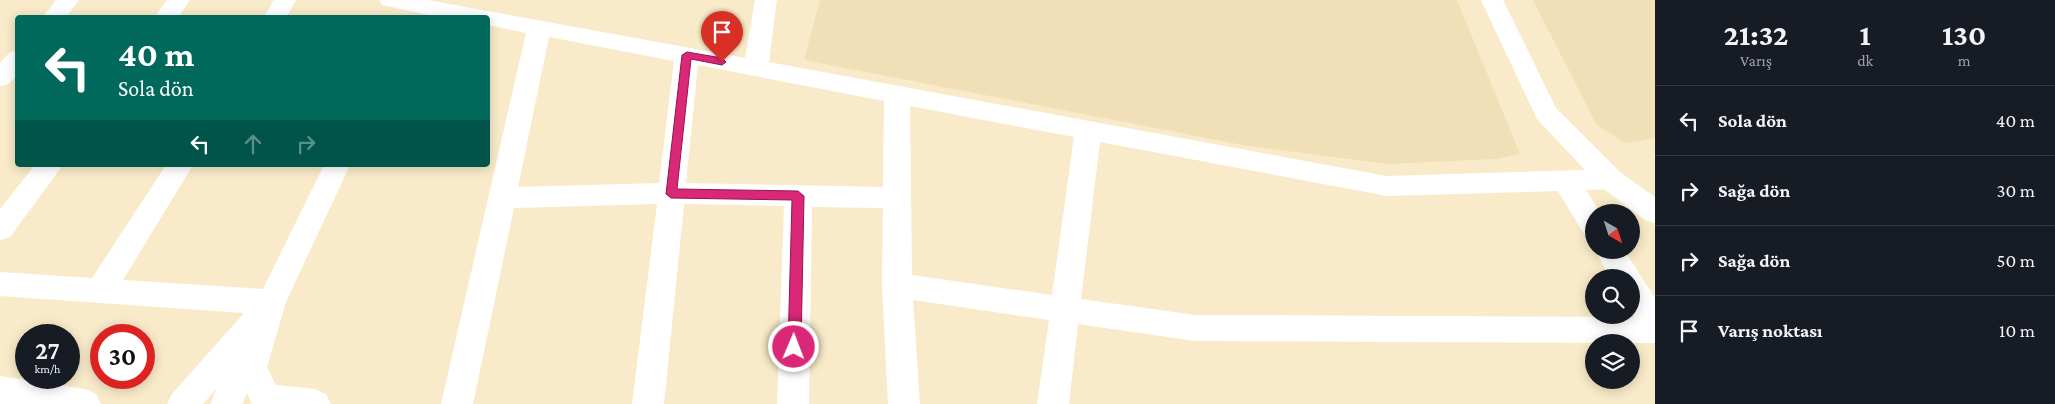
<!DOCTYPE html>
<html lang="tr">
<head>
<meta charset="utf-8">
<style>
	body { margin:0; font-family:"Crimson Pro",serif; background:#20242c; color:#f1f3f6; height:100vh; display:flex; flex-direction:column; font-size:19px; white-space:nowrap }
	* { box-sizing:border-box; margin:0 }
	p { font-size:16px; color:#9ea1a6 }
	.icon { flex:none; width:28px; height:28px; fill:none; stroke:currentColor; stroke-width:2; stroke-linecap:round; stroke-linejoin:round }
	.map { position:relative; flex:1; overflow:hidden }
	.sheet { display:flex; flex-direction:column; background:#171b24; width:400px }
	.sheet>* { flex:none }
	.hud { position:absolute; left:15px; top:15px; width:475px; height:152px; border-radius:5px; box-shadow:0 2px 12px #0003; background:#00695c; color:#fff; overflow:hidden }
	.needle { width:32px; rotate:141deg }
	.buttons { position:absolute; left:1585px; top:204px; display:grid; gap:10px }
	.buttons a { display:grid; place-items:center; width:55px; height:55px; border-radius:50%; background:#171b24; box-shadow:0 2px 12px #0003; font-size:25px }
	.speed { position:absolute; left:15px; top:324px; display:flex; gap:10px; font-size:25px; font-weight:700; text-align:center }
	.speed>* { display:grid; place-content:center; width:65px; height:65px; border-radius:50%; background:#171b24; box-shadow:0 2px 12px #0003; line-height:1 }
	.speed small { font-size:12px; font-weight:400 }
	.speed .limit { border:8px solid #d22; background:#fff; color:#111 }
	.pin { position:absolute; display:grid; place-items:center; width:42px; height:42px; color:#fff; margin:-51px -21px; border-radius:50% 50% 50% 0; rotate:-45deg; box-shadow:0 0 5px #0007 }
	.pin .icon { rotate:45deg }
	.me { position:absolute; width:55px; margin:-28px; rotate:1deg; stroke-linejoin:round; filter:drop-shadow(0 0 4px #0008) }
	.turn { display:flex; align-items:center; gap:18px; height:105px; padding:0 20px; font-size:22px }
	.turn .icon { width:65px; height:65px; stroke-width:2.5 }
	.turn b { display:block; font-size:35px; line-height:42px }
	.lanes { display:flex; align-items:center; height:48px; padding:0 20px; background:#0003; justify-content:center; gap:25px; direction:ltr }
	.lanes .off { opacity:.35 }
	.eta { display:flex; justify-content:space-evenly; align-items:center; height:85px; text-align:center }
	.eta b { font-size:30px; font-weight:700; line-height:35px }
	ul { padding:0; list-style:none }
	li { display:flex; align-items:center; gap:15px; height:70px; padding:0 20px; border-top:1px solid #363941 }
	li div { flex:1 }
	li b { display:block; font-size:19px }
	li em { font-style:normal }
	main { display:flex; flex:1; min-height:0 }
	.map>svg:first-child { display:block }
	.built { fill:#f1e0b7 }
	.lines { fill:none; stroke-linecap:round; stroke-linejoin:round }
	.minor { fill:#fff; fill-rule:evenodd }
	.tertiary { fill:#fff; fill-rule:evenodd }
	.route { fill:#db2777; stroke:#8e194d }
</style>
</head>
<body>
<main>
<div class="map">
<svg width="1655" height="404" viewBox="0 0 1655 404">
	<rect width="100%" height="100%" fill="#f9ebc9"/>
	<path class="built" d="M820,0H1457L1520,154L1496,159L1387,164L1248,146L804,60Z
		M1533,0H1655V138L1625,143L1596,124Z"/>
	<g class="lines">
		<path class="minor" d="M56,0H79L66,18H42Z
			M167,0H190L178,18H154Z
			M274,0H296L286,18H263Z
			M379,0H428L745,58L755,0H777L769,62L1387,176L1610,169L1620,172L1623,179L1620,186L1610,189L1586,190L1600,212H1594V237L1584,234L1558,191L1387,196L1100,142L1081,299L1195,315L1634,317L1631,312V278H1610L1595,250H1624L1655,298V343L1195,341L1078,324L1069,404H1037L1049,320L913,300L920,404H888L882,285L883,208L812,207L809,404H777L784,206L684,204L664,404H632L657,204L514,208L473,404H441L526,33L488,25V18H443L382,5ZM549,37L674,61L659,183L518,187ZM698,65L884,101L883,187L686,183ZM910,106L1074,137L1052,295L912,275Z
			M18,50V74L9,84L0,86V63L10,52Z
			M35,165H63L10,237L0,240V209Z
			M166,165H193L123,280L263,289L324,165H350L286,302L267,367L276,385L315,389L326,394L331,404H252L247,393L242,404H210L217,388L203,404H167L172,394L244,313L0,296V272L92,278Z
			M0,376L85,389L96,394L101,404H0Z"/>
		<path class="tertiary" d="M1481,0H1503L1556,108L1620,172L1655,197V223L1645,220L1600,186L1537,119Z"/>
	</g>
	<path class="route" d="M687,52L722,58L726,62L722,65L691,59L677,189L798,191L804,196L801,347L799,351L794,353L790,351L788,347L792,200L671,198L666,194L682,55Z"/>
</svg>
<div class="buttons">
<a><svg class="needle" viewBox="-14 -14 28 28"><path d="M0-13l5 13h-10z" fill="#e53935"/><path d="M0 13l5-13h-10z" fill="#9ea1a6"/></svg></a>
<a><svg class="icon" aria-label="search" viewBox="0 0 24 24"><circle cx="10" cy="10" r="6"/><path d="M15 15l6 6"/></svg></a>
<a><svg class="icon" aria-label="layers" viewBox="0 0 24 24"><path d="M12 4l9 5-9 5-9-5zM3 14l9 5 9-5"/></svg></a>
</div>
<div class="speed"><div>27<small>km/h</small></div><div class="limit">30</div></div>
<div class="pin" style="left:722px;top:62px;background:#d93025"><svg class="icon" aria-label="arrive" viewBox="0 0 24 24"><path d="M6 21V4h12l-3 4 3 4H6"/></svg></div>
<svg class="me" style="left:794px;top:347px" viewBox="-20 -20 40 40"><circle r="17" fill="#db2777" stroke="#fff" stroke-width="3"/><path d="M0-11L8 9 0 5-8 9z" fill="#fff"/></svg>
<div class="hud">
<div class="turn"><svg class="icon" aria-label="left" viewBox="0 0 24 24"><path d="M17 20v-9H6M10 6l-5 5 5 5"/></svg><div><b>40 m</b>Sola dön</div></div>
<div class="lanes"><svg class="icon" aria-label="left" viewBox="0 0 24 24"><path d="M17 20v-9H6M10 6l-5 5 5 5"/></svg><svg class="icon off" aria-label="ahead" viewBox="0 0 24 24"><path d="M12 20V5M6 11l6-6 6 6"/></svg><svg class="icon off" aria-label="right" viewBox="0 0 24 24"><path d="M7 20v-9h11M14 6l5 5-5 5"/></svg></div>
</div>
</div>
<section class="sheet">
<div class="eta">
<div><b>21:32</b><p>Varış</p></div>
<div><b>1</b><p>dk</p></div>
<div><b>130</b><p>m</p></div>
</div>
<ul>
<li><svg class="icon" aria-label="left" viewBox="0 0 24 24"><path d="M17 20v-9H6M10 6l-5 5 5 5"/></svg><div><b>Sola dön</b></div><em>40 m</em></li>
<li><svg class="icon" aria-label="right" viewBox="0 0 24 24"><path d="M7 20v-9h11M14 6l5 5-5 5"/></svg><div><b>Sağa dön</b></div><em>30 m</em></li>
<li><svg class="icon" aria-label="right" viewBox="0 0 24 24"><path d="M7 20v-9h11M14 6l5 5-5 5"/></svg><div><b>Sağa dön</b></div><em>50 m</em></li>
<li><svg class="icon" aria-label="arrive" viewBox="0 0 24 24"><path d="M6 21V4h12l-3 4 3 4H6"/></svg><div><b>Varış noktası</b></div><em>10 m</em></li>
</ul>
</section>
</main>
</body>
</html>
